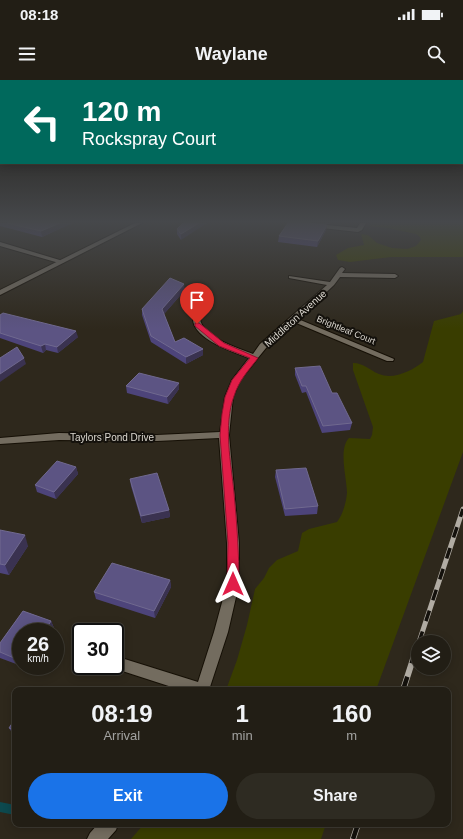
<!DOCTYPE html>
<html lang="en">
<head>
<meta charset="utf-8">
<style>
	body { margin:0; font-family:Helvetica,sans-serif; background:#2e2b22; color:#f1f3f6; height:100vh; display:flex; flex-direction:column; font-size:15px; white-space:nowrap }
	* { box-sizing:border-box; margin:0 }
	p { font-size:13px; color:#a2a2a0 }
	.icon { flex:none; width:22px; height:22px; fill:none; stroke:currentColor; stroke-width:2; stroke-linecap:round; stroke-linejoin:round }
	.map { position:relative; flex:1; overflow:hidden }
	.side { position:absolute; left:12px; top:607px; width:439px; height:140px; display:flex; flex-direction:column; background:#221e15; border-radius:8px; box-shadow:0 2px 10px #0003,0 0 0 1px #3f3c34 }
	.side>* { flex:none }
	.guide { position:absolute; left:0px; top:0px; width:463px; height:84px; box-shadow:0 2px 10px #0003,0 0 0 1px #3f3c34; background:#00695c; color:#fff; overflow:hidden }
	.fabs { position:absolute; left:411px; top:555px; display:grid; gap:8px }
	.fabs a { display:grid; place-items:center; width:40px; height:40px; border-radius:50%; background:#221e15; box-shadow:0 2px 10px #0003,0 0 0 1px #3f3c34; font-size:20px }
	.speed { position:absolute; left:12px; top:543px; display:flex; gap:8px; font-size:20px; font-weight:700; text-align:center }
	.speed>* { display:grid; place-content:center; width:52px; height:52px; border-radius:50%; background:#221e15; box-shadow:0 2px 10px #0003,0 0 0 1px #3f3c34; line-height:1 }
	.speed small { font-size:10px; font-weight:400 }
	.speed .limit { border:2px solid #111; border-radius:6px; background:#fff; color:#111 }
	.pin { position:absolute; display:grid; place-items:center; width:34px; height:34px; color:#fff; margin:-41px -17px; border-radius:50% 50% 50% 0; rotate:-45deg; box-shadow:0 0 4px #0007 }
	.pin .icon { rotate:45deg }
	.me { position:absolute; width:44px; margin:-22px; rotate:0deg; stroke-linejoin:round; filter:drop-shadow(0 0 3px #0008) }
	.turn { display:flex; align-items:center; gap:14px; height:84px; padding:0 16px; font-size:18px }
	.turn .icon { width:52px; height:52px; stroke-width:2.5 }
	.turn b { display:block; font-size:28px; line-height:34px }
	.eta { display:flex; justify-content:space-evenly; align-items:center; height:68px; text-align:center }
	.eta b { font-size:24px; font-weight:600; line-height:28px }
	.primary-button { display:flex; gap:8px; margin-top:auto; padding:8px 16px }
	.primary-button a { flex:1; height:46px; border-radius:24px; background:#1a73e8; color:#fff; font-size:16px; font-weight:600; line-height:46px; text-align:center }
	.primary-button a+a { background:#2e2b22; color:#f1f3f6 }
	.status { display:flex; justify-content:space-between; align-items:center; height:28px; padding:0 20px; background:#221e15; direction:ltr }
	.status svg { height:11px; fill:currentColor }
	header { display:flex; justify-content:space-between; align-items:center; height:52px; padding:0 16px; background:#221e15; font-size:18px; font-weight:600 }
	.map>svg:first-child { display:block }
	.green { fill:#393d00 }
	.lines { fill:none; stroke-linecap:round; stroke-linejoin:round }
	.stream { fill:#0d494e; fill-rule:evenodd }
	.street-casing { stroke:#161006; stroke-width:2 }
	.secondary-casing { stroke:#161006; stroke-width:2 }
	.street { fill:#736c5f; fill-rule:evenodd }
	.secondary { fill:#736c5f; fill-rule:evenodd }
	.rail-far1-casing { stroke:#b1aca3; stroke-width:5 }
	.rail-casing { stroke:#b1aca3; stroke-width:6 }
	.rail-far1 { stroke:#14110c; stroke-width:3.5; stroke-dasharray:11; stroke-linecap:butt }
	.rail { stroke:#14110c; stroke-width:4.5; stroke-dasharray:14; stroke-linecap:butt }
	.wall { fill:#4d447a }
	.shaded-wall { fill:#3a3250 }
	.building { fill:#5c5483; stroke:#70698f }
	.route { fill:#e11d48; stroke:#92132f }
	.labels { text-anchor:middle; stroke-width:4; stroke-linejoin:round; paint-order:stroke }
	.far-street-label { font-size:9px; fill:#dcd8d0; stroke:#14110c }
	.street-label { font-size:10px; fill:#dcd8d0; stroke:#14110c }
</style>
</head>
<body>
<div class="status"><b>08:18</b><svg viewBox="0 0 49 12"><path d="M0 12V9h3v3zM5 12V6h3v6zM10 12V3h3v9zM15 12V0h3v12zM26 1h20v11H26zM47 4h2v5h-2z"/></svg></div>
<header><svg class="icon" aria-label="menu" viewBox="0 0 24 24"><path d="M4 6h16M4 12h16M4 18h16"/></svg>Waylane<svg class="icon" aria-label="search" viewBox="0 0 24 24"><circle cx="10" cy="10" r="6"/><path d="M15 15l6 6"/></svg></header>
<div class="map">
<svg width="463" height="759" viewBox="0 0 463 759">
	<rect width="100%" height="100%" fill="#2e281c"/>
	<path class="green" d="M371,143H463V177H391L350,182L338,180L336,175L348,168L364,165L361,154L368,155L377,163L392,168L407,169L416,166L421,160L420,157L416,154L387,148L369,146Z
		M463,231V372L376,610H226L237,580L247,545L255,509L264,498L269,488L277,480L298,471L302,453L309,449L337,442C343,434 346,423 347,413C347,399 338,369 349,358L370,359L372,355L373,347L353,290V283C364,283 369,290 379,294C393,300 412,291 423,282L434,241L461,234Z
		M144,744H326L321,759H131Z"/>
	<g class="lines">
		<path class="stream" d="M0,722L15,725V735L0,732Z"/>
		<defs>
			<path id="street" d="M292,143H307L357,148L360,143H366L362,150L358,152L295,145Z
				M0,162L63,181L64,182L59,183L0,166Z
				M342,187L345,189L342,193L395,194L398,196L395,198L340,197L334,205L298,239L394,279L393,281H387L294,242L266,268L240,300L233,317L229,355L239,463V504L228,552L209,610H181L110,587L115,586V576L198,602L214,552L227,504V463L219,358L157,361L59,360L0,364V358L59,353L157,355L220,352L225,317L232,300L249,278C233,272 190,258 193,236C193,227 200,218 205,211L210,212C206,219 199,229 200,238C201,257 238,268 253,274L260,264L327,205L289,198V196L330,202L340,188Z
				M98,744H118L116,750L108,759H87L90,753Z"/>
			<path id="secondary" d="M135,143H142L0,215V210Z"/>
		</defs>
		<use href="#street" class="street-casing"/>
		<use href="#secondary" class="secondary-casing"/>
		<use href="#street" class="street"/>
		<use href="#secondary" class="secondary"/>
		<defs>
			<path id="rail-far1" d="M419,562L463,429
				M415,574L418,564"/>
			<path id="rail" d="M403,610L415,573
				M353,759L358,744"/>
		</defs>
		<use href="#rail-far1" class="rail-far1-casing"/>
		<use href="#rail" class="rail-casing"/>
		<use href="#rail-far1" class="rail-far1"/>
		<use href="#rail" class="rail"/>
	</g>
	<path class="wall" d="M0,143H72L42,157L0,146Z
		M183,143L181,160L177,154V149Z
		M312,143H330L329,144Z
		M327,145L326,150L317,167L278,162L279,156Z
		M185,210L164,234L175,262L203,269V275L186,284L151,262L142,235V229Z
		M0,235L78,257L58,273L46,270L43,273L0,258Z
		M295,288L332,313L352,343L350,350L322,353L306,312L302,313L295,295Z
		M126,306L179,309L168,324L127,313Z
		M76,387L78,394L56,419L37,412L35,405Z
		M276,390L318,426L317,434L285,436L275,397Z
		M130,399L169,430L170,437L142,443L131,406Z
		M0,450L28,466L9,495L0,493Z
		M170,500L171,507L155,538L96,519L94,512Z
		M23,531L51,541L54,548L52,552H21V586H29L27,588L0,578V563Z
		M15,639V655L13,654L9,648Z"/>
	<path class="shaded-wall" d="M60,143H72L42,157L41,151Z
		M199,143H207L181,160V154Z
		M327,145L326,150L317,167L318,161Z
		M184,204L185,210L163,235L162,229Z
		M76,251L78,257L58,273L57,267Z
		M45,264L46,270L43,273L41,266Z
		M203,269V275L186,284V277Z
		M24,278L26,284L0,302V294Z
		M179,303V309L168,324L167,317Z
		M76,387L78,394L56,419L54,412Z
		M169,430L170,437L142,443L141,436Z
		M25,455L28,466L9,495L5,485Z
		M170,500L171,507L155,538L154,531Z
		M51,541L54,548L52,552H44Z"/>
	<path class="building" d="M7,143H60L41,151Z
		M183,143H199L181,154L177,149Z
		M288,143H308L327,145L318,161L279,156Z
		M170,198L184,204L162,229L175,262L184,258L203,269L186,277L151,256L142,229Z
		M3,233L76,251L57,267L45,264L41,266L0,253V235Z
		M17,267L24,278L0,294V278Z
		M320,286L332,313H337L352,343L323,346L306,306H302L295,288Z
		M139,293L179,303L167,317L126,306Z
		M57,381L76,387L54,412L35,405Z
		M306,388L318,426L285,429L276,390Z
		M157,393L169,430L141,436L130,399Z
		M0,450L25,455L5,485L0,484Z
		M112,483L170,500L154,531L94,512Z
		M23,531L51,541L44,552H21V581L0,572V563Z
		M15,639V650L9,648Z"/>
	<linearGradient id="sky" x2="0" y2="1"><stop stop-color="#19160f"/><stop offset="0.57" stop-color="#46484b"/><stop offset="1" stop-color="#46484b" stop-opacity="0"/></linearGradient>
	<rect width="463" height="249" fill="url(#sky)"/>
	<path class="route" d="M195,243H199L224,263L258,278C249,290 239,300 234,316C223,346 231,382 234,413C237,444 239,474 239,504L237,508L233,509L229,508L227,504L228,463L220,355L222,334L225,317L232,300L250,278L219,266L195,246Z"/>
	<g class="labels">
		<g class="far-street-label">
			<text transform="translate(346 250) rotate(22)" y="3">Brightleaf Court</text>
		</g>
		<g class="street-label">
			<text transform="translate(295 238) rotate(-42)" y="4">Middleton Avenue</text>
			<text x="112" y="361">Taylors Pond Drive</text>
		</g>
	</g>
</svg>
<div class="fabs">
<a><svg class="icon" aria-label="layers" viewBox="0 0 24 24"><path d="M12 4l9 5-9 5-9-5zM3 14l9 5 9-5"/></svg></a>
</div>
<div class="speed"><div>26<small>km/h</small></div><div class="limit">30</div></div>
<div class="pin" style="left:197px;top:244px;background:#d93025"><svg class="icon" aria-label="arrive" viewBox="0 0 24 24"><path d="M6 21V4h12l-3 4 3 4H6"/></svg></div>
<svg class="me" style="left:233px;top:504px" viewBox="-20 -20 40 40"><path d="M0-17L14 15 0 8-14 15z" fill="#e11d48" stroke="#fff" stroke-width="4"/></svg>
<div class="guide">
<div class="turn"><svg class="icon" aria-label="left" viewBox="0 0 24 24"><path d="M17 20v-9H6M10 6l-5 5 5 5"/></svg><div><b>120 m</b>Rockspray Court</div></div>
</div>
<section class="side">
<div class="eta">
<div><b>08:19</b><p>Arrival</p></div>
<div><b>1</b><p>min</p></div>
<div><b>160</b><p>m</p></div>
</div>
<div class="primary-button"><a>Exit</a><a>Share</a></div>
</section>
</div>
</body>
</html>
